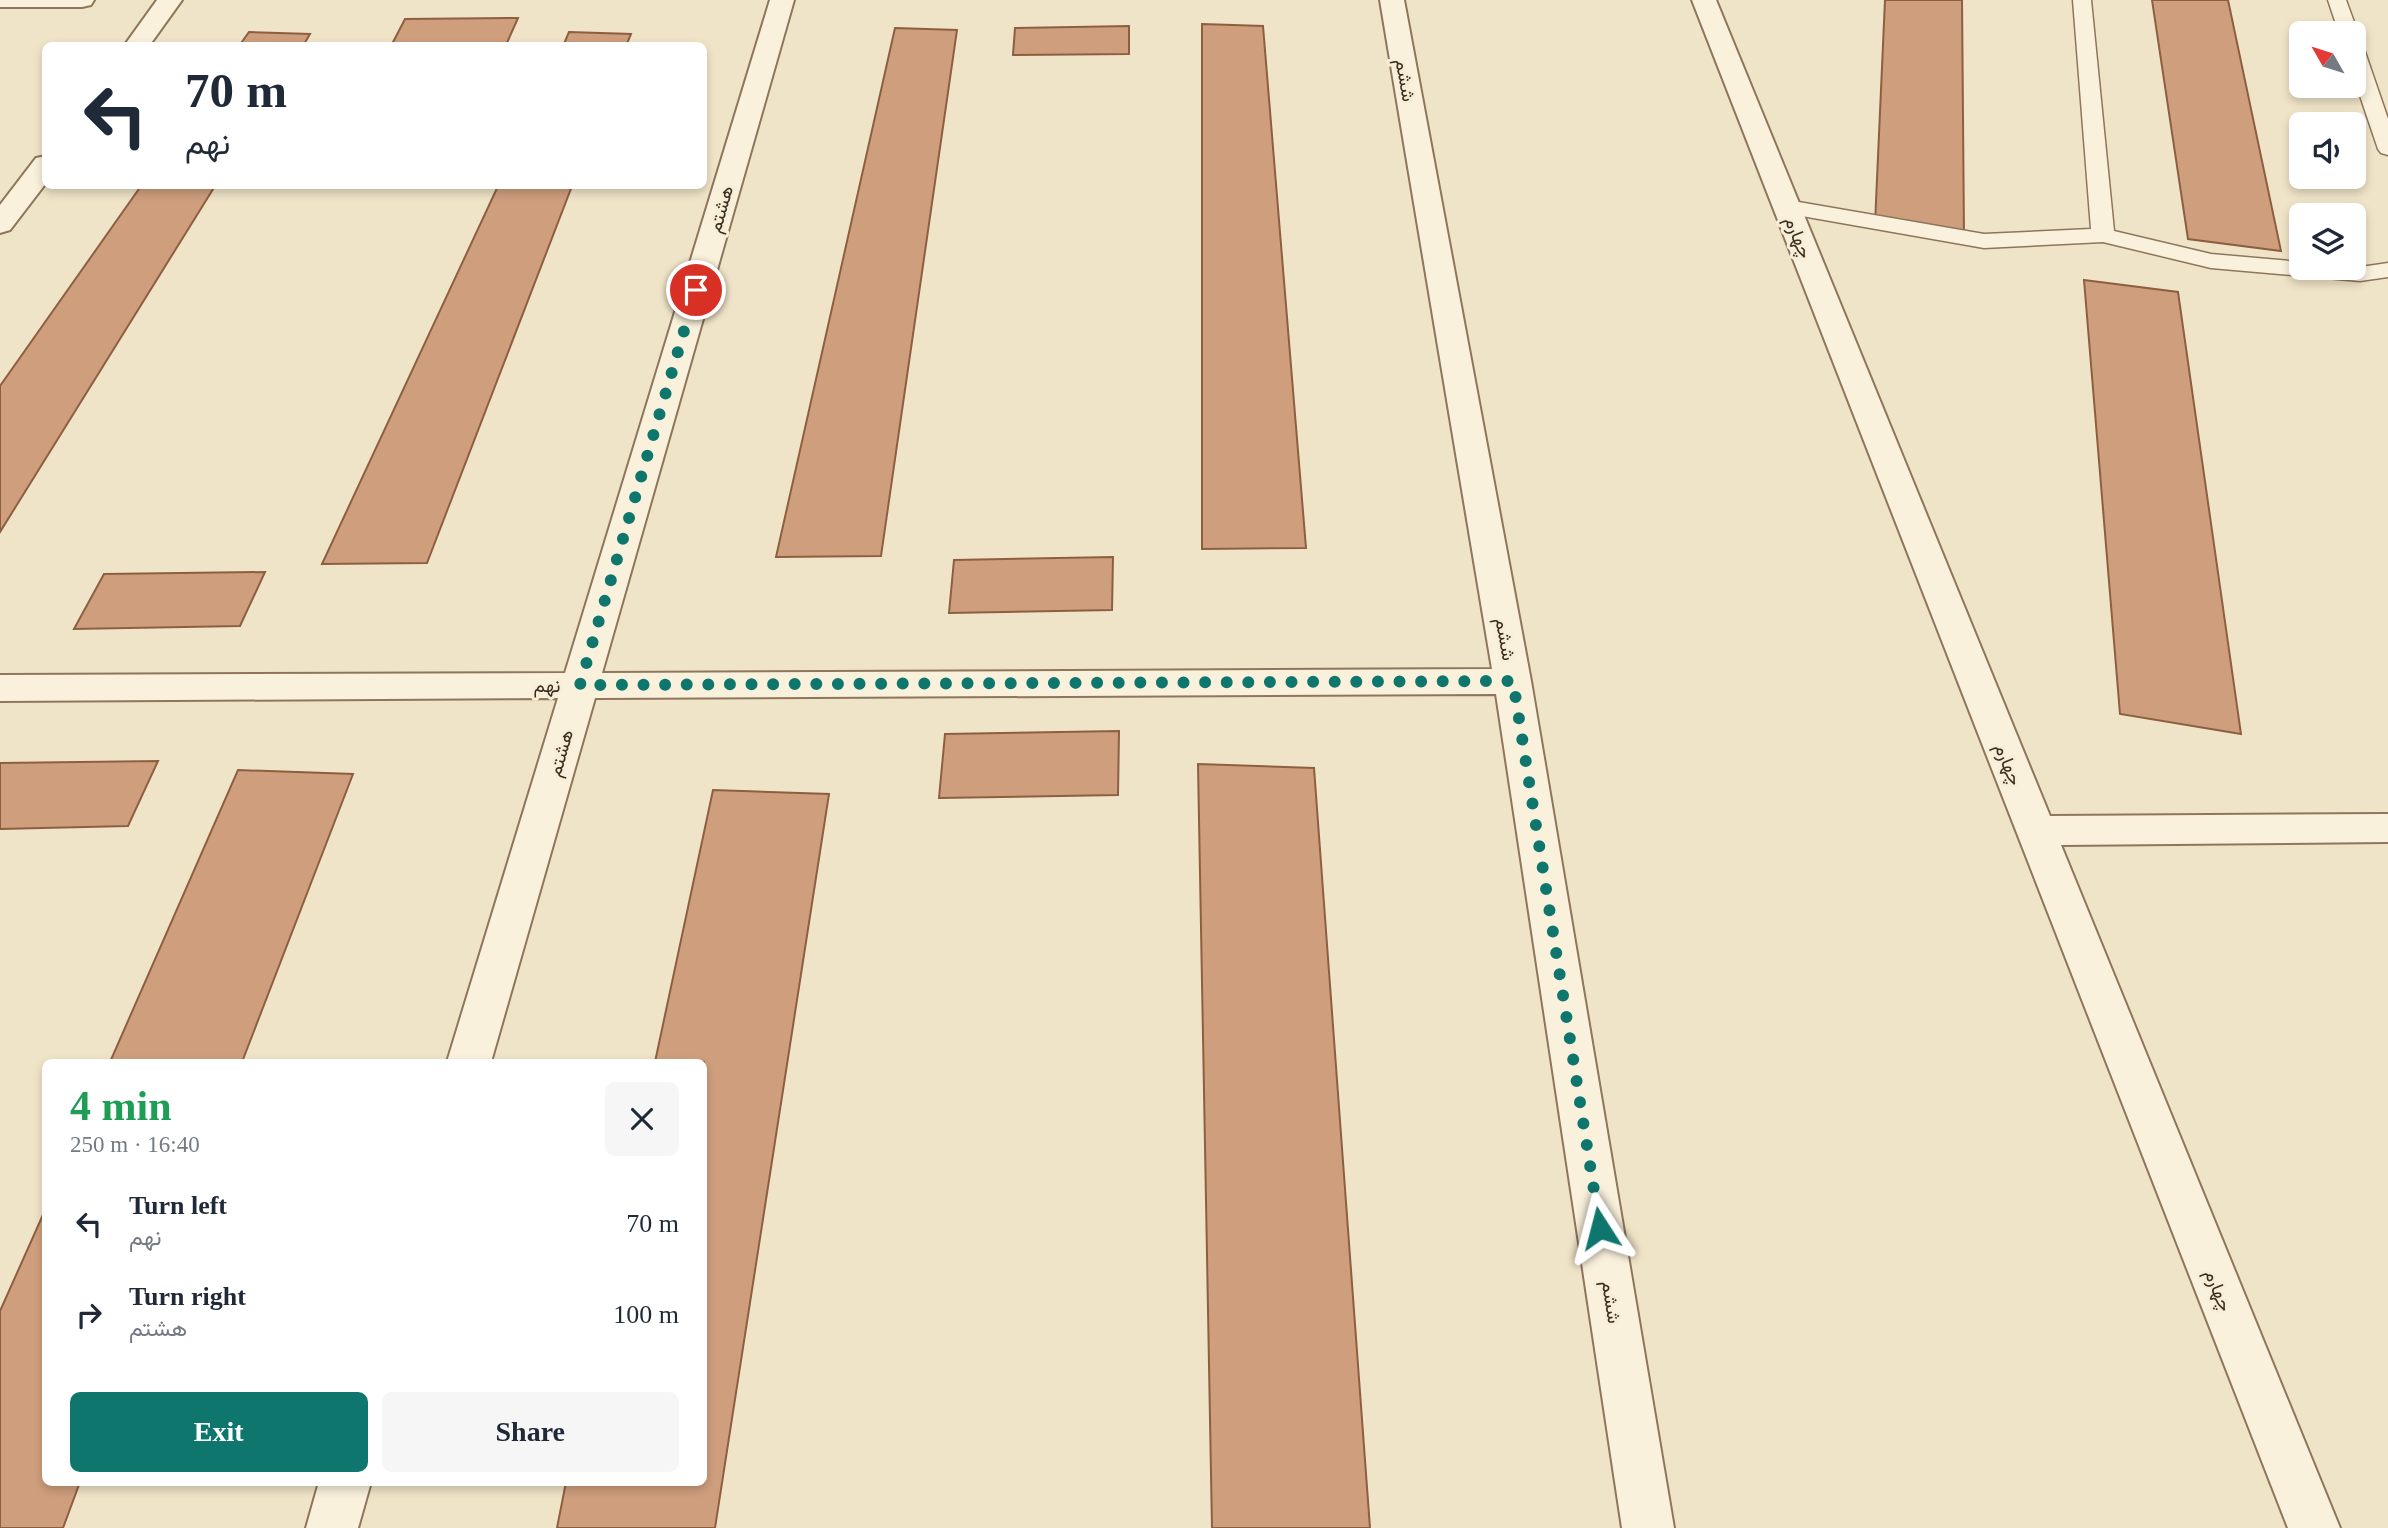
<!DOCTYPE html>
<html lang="en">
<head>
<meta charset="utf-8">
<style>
	body { margin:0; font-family:"Times New Roman",Vazirmatn,serif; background:#f6f6f7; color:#1f2937; height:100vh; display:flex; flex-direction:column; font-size:26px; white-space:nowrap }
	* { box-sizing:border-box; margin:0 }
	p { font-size:23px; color:#747a83 }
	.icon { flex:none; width:38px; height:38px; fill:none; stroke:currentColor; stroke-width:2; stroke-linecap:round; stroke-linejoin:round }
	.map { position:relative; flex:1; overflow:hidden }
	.sheet { position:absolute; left:42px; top:1059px; width:665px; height:427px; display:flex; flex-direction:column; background:#fff; border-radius:10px; box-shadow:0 4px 10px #0003 }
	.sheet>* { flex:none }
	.banner { position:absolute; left:42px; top:42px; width:665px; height:147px; border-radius:10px; box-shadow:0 4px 10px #0003; background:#fff; color:#1f2937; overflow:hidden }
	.needle { width:46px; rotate:309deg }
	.fabs { position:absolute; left:2289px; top:21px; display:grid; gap:14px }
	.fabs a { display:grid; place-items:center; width:77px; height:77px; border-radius:10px; background:#fff; box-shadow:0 4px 10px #0003; font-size:35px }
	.pin { position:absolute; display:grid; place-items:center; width:60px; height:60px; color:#fff; margin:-30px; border:4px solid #fff; border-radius:50%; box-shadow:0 2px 7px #0007 }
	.me { position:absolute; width:77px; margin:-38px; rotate:351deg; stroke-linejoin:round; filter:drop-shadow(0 0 5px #0008) }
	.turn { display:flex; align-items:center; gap:24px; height:147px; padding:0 28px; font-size:32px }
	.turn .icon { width:91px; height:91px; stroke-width:2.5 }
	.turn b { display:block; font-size:49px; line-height:60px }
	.round { display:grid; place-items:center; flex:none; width:74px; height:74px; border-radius:10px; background:#f6f6f7 }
	.head { display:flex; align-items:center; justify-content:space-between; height:119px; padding:0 28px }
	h1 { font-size:42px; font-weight:800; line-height:52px; color:#1e9e55 }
	.action { display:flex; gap:14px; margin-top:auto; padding:14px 28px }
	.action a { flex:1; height:80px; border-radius:10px; background:#0f766e; color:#fff; font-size:28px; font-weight:800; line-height:80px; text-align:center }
	.action a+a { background:#f6f6f7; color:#1f2937 }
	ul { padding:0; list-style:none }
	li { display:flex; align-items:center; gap:21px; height:91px; padding:0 28px }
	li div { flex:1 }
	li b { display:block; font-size:26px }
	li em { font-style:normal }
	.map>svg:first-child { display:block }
	.building { fill:#cf9f7d; stroke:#8d5f41; stroke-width:2 }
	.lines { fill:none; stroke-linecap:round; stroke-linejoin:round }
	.lane-casing { stroke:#8d765c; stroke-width:3 }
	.street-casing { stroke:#8d765c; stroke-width:4 }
	.lane { fill:#faf1dc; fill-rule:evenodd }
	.street { fill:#faf1dc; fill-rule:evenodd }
	.route { stroke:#0f766e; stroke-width:12; stroke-dasharray:0 21.6 }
	.labels { text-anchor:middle; stroke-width:6; stroke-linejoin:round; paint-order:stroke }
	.street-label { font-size:19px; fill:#3d2e20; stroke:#f7eed8 }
</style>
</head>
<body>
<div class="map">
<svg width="2388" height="1528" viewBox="0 0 2388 1528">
	<rect width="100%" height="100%" fill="#f0e4c8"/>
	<path class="building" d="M1885,0H1962L1964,235L1875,224Z
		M2152,0H2228L2281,251L2188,239Z
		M518,18L506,45L391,46L405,19Z
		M1202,24L1263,26L1306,548L1202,549Z
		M1129,26V54L1013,55L1015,28Z
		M895,28L957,30L881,556L776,557Z
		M249,32L310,34L303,46H239Z
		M569,32L631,34L626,46H563Z
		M141,186H215L0,532V386Z
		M498,186H572L427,563L322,564Z
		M2084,280L2178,292L2241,734L2120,714Z
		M1113,557L1112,610L949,613L954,560Z
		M265,572L240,626L74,629L104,574Z
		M1119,731L1118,795L939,798L945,734Z
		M158,761L128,826L0,829V763Z
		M1198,764L1314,768L1370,1528H1212Z
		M238,770L353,774L242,1062H110Z
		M713,790L829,794L715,1528H557L566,1482H704V1062H655Z
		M46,1208V1482H80L63,1528H0V1311Z"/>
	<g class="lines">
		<defs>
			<path id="lane" d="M2073,0H2091L2114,231L2211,254L2301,262V268H2354L2388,263V277L2360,281L2211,268L2103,242L1984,248L1779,212L1776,207L1779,202L1787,200L1984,234L2091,229Z
				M2328,0H2346L2358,33L2355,37L2354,33H2339Z
				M2354,43L2364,49L2388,119V155L2381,153L2378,149L2354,78Z"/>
			<path id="street" d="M0,0H94L91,5L82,7H0Z
				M157,0H182L149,46H124Z
				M770,0H794L602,673L1492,669L1380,0H1404L1531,681L1674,1528H1622L1496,694L595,698L491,1062H447L558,698L0,701V675L565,673Z
				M1692,0H1716L2050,816L2388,814V842L2061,845L2340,1528H2288Z
				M46,156V183L10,230L0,233V205L36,158Z
				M319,1482H371L358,1528H306Z"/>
		</defs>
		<use href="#lane" class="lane-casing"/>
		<use href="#street" class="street-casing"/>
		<use href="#lane" class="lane"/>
		<use href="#street" class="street"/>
	</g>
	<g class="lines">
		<path class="route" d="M696,290L580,685L1513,681L1600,1228"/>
	</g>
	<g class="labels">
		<g class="street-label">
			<text transform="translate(1406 80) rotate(80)" y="7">ششم</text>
			<text transform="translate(720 209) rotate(-74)" y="7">هشتم</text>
			<text transform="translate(1799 237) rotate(68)" y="7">چهارم</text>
			<text transform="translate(1506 639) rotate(80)" y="7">ششم</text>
			<text x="547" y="692">نهم</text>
			<text transform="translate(560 753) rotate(-74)" y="7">هشتم</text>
			<text transform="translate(2009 764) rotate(68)" y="7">چهارم</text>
			<text transform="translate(2219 1290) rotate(68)" y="7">چهارم</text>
			<text transform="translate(1612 1302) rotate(81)" y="7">ششم</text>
		</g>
	</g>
</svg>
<div class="fabs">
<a><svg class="needle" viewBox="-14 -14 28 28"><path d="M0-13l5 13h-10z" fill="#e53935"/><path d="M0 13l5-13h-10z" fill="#747a83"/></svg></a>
<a><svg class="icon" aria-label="sound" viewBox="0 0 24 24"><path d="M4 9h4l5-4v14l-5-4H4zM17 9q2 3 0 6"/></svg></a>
<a><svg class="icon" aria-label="layers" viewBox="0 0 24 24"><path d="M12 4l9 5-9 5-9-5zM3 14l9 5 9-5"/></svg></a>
</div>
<div class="pin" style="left:696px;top:290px;background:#d93025"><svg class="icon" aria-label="arrive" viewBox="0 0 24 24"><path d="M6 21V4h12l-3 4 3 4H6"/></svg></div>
<svg class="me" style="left:1600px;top:1228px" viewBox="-20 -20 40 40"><path d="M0-17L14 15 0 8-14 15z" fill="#0f766e" stroke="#fff" stroke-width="4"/></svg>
<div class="banner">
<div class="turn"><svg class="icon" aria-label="left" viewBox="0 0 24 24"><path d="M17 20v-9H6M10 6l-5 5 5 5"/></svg><div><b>70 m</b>نهم</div></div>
</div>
<section class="sheet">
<div class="head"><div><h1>4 min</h1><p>250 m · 16:40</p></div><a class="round"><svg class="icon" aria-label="close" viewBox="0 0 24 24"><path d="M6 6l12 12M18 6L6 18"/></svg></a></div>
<ul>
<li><svg class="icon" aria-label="left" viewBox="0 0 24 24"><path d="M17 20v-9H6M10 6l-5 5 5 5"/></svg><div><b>Turn left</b><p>نهم</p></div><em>70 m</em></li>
<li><svg class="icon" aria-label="right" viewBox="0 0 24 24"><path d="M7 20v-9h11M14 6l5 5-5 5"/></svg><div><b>Turn right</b><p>هشتم</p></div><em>100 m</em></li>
</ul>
<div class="action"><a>Exit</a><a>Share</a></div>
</section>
</div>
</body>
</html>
